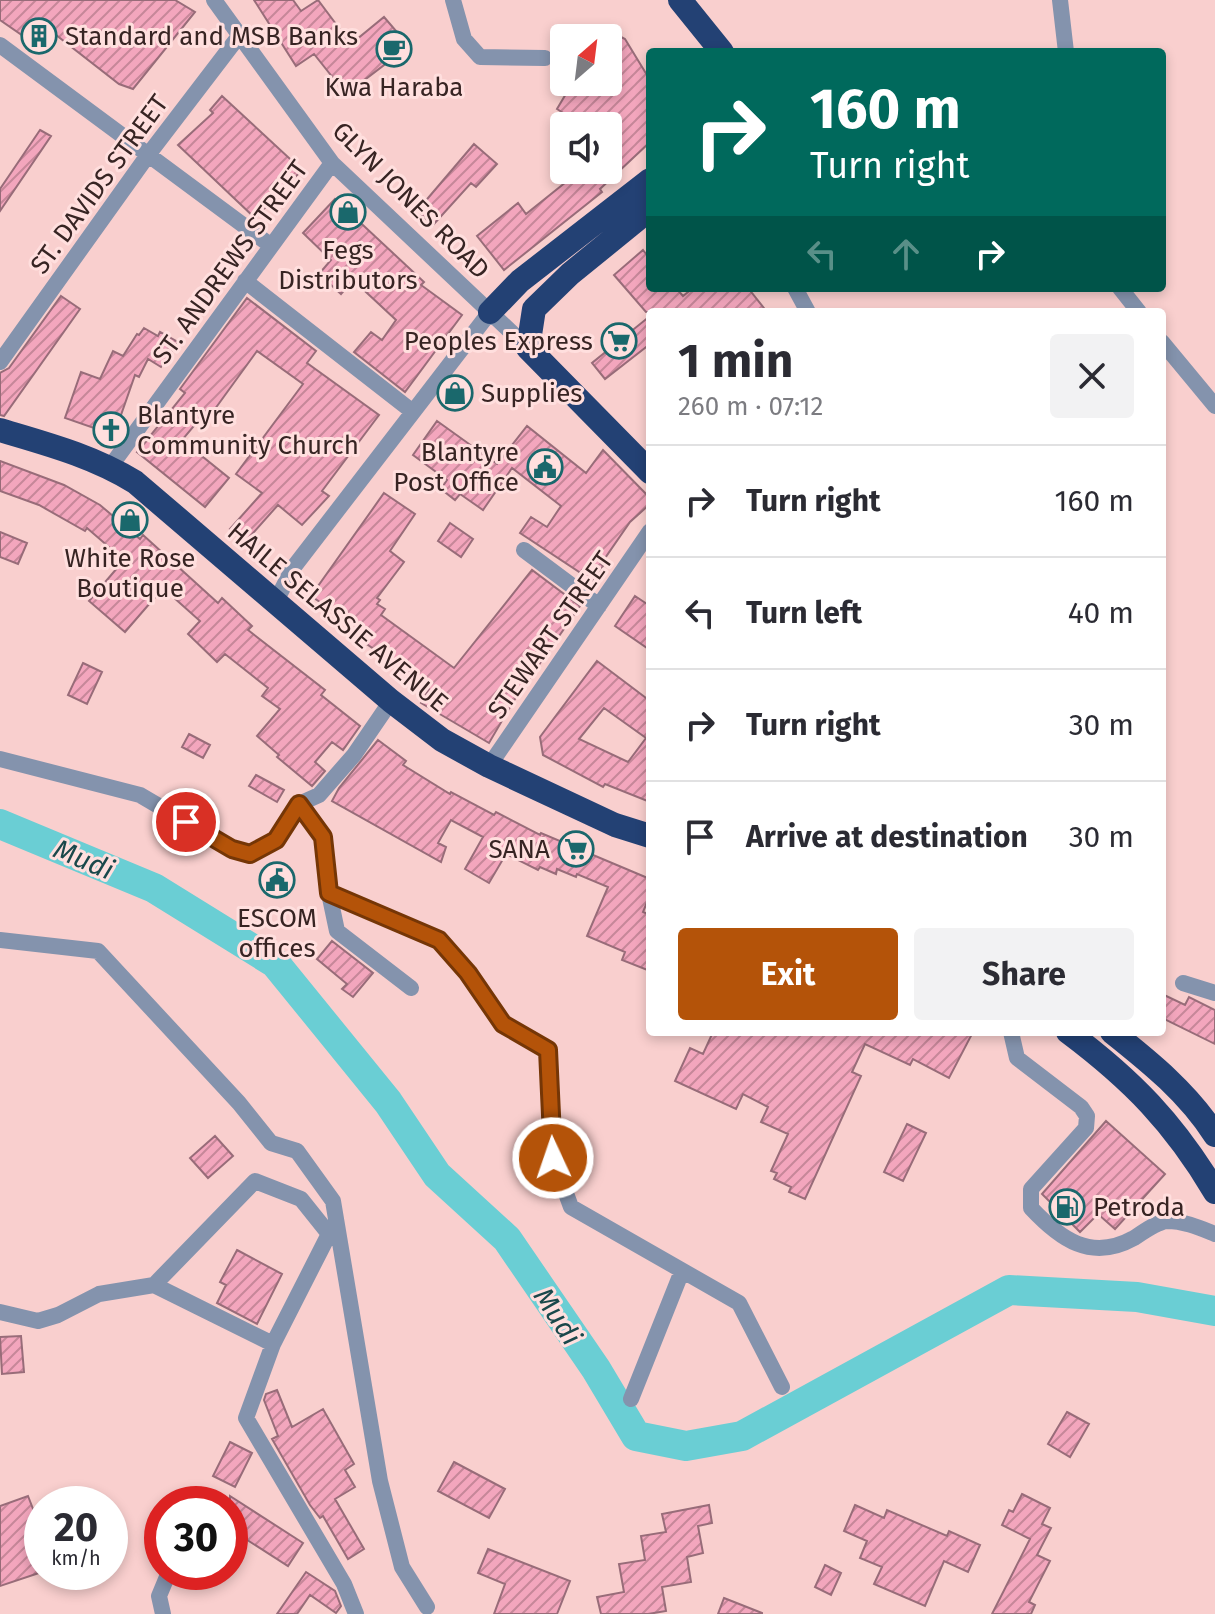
<!DOCTYPE html>
<html lang="en">
<head>
<meta charset="utf-8">
<style>
	body { margin:0; font-family:"Fira Sans",sans-serif; background:#f2f2f3; color:#2b2b33; height:100vh; display:flex; flex-direction:column; font-size:30px; white-space:nowrap }
	* { box-sizing:border-box; margin:0 }
	p { font-size:26px; color:#7c7c81 }
	.icon { flex:none; width:44px; height:44px; fill:none; stroke:currentColor; stroke-width:2; stroke-linecap:round; stroke-linejoin:round }
	.map { position:relative; flex:1; overflow:hidden }
	.panel { position:absolute; left:646px; top:308px; width:520px; height:728px; display:flex; flex-direction:column; background:#fff; border-radius:8px; box-shadow:0 4px 12px #0003 }
	.panel>* { flex:none }
	.top-card { position:absolute; left:646px; top:48px; width:520px; height:244px; border-radius:8px; box-shadow:0 4px 12px #0003; background:#00695c; color:#fff; overflow:hidden }
	.needle { width:52px; rotate:28deg }
	.buttons { position:absolute; left:550px; top:24px; display:grid; gap:16px }
	.buttons a { display:grid; place-items:center; width:72px; height:72px; border-radius:8px; background:#fff; box-shadow:0 4px 12px #0003; font-size:40px }
	.speed { position:absolute; left:24px; top:1486px; display:flex; gap:16px; font-size:40px; font-weight:700; text-align:center }
	.speed>* { display:grid; place-content:center; width:104px; height:104px; border-radius:50%; background:#fff; box-shadow:0 4px 12px #0003; line-height:1 }
	.speed small { font-size:20px; font-weight:400 }
	.speed .limit { border:12px solid #d22; background:#fff; color:#111 }
	.pin { position:absolute; display:grid; place-items:center; width:68px; height:68px; color:#fff; margin:-34px; border:4px solid #fff; border-radius:50%; box-shadow:0 2px 8px #0007 }
	.me { position:absolute; width:88px; margin:-44px; rotate:357deg; stroke-linejoin:round; filter:drop-shadow(0 0 6px #0008) }
	.turn { display:flex; align-items:center; gap:28px; height:168px; padding:0 32px; font-size:36px }
	.turn .icon { width:104px; height:104px; stroke-width:2.5 }
	.turn b { display:block; font-size:56px; line-height:68px }
	.lanes { display:flex; align-items:center; height:76px; padding:0 32px; background:#0003; justify-content:center; gap:40px; direction:ltr }
	.lanes .off { opacity:.35 }
	.round { display:grid; place-items:center; flex:none; width:84px; height:84px; border-radius:8px; background:#f2f2f3 }
	.summary { display:flex; align-items:center; justify-content:space-between; height:136px; padding:0 32px }
	h1 { font-size:48px; font-weight:700; line-height:60px }
	.primary-button { display:flex; gap:16px; margin-top:auto; padding:16px 32px }
	.primary-button a { flex:1; height:92px; border-radius:8px; background:#b45309; color:#fff; font-size:32px; font-weight:700; line-height:92px; text-align:center }
	.primary-button a+a { background:#f2f2f3; color:#2b2b33 }
	ul { padding:0; list-style:none }
	li { display:flex; align-items:center; gap:24px; height:112px; padding:0 32px; border-top:2px solid #e1e1e2 }
	li div { flex:1 }
	li b { display:block; font-size:30px }
	li em { font-style:normal }
	.map>svg:first-child { display:block }
	.lines { fill:none; stroke-linecap:round; stroke-linejoin:round }
	.river { stroke:#6aced4; stroke-width:30 }
	.building { fill:url(#building-hatch); stroke:#986c79; stroke-width:2; fill-rule:evenodd }
	.minor { stroke:#8493ad; stroke-width:16 }
	.highway { stroke:#234174; stroke-width:24 }
	.route-casing { stroke:#753606; stroke-width:20 }
	.route { stroke:#b45309; stroke-width:14 }
	.labels { text-anchor:middle; stroke-width:6; stroke-linejoin:round; paint-order:stroke }
	.poi-label { font-size:26px; fill:#372423; stroke:#ffdfde; text-anchor:start }
	.street-label { font-size:26px; fill:#372423; stroke:#ffdfde }
	.water-label { font-size:28px; font-style:italic; fill:#1a484b; stroke:#ffdfde }
</style>
</head>
<body>
<div class="map">
<svg width="1215" height="1614" viewBox="0 0 1215 1614">
	<defs>
		<pattern id="building-hatch" width="6" height="6" patternUnits="userSpaceOnUse" patternTransform="scale(2)"><rect width="6" height="6" fill="#f3a6bd"/><path d="M-1 1l2-2M0 6l6-6M5 7l2-2" fill="none" stroke="#c68799"/></pattern>
	</defs>
	<rect width="100%" height="100%" fill="#f9cfce"/>
	<g class="lines">
		<path class="river" d="M0,824L154,888L275,963L388,1102L437,1175L507,1239L596,1369L636,1436L686,1446L742,1436L1009,1290L1137,1297L1215,1311"/>
	</g>
	<path class="building" d="M0,0H175L195,12L133,89L119,84L56,35L45,51L0,20Z
		M254,0H293L301,11L318,0L351,44L384,17L409,46L346,94L314,54L296,66Z
		M608,30L625,39L650,80V142L600,189L602,192L504,270L477,236L518,203L526,214L581,170H608V126H584L557,109L573,82H580L594,90L599,82H608Z
		M222,96L302,170L255,218L178,145L213,113L210,110Z
		M40,130L51,136L0,211V189Z
		M474,144L497,164L476,187L471,183L433,225L417,211Z
		M335,199L424,282L421,285L462,315L405,392L354,352L371,332L382,340L396,320L353,280L341,294L319,274L331,260L303,233Z
		M643,250L650,259V288H676L683,296L693,288H748L767,312H646L614,275Z
		M61,296L80,309L4,416L0,415V373L9,368Z
		M247,298L316,351L307,363L379,415L322,491L329,496L302,525L278,505L245,542L230,529L262,493L236,474L303,384L257,351L212,413L208,409L182,440L229,478L205,507L137,452L185,393L180,389Z
		M650,316V344L605,379L592,363Z
		M144,328L158,336L160,332L178,342L161,367L148,359L139,377L135,375L114,435L65,418L81,372L100,379L113,351L123,356L137,334L139,335Z
		M437,421L497,464L527,426L586,473L603,450L650,498V504L630,522L601,564L603,566L593,581L520,533L531,517L547,527L561,506L512,468L483,510L460,494L455,500L441,489L447,480L413,455Z
		M0,461L64,485L100,505L140,539L143,535L218,603L222,598L252,626L248,630L325,690L321,695L360,726L343,750L332,742L315,762L325,771L312,786L277,757L279,755L257,736L280,709L262,696L268,688L225,654L217,662L188,634L200,621L163,588L125,632L89,601L124,560L87,528L85,531L39,505L0,491Z
		M384,493L415,514L390,551L404,562L377,598L380,600L377,604L385,609L381,615L454,668L532,570L580,606L513,702L489,743L421,703L429,689L364,642L369,635L311,596Z
		M450,523L473,539L461,557L438,541Z
		M0,532L27,543L18,564L0,557Z
		M635,596L650,606V650L615,626Z
		M597,661L650,701V802L605,784L603,787L543,755L540,737ZM604,708L646,738L628,762L579,739Z
		M83,663L102,672L87,704L68,695Z
		M189,734L210,745L203,758L182,747Z
		M378,740L406,761L403,765L450,794L451,792L494,815L496,812L540,835L541,833L650,879V895L643,912L650,915V971L622,960L625,952L587,936L608,887L577,874L576,877L557,869L556,874L540,867L538,870L506,854L489,883L465,869L483,837L451,820L438,843L446,847L441,862L332,801L339,788Z
		M256,775L284,790L277,802L249,786Z
		M332,941L373,973L353,997L342,989L347,984L317,959Z
		M1162,994L1185,1005L1189,997L1215,1010V1044L1162,1018Z
		M713,1032H973L949,1078L913,1059L910,1065L865,1044L852,1072L861,1076L805,1199L789,1192L791,1187L774,1179L777,1173L771,1171L788,1134L761,1122L768,1107L743,1094L736,1109L675,1081L690,1048L703,1054Z
		M1106,1121L1165,1174L1115,1229L1098,1214L1080,1232L1042,1194Z
		M907,1124L926,1133L903,1181L884,1172Z
		M215,1136L233,1156L208,1178L190,1158Z
		M237,1250L282,1274L257,1324L217,1303L226,1285L220,1282Z
		M21,1336L24,1372L2,1374L0,1337Z
		M277,1390L292,1427L323,1409L354,1464L345,1470L355,1487L335,1499L364,1549L348,1559L323,1516L320,1518L310,1505L272,1439L278,1436L264,1400L266,1394Z
		M1067,1412L1089,1424L1070,1457L1048,1444Z
		M230,1442L252,1453L235,1487L213,1476Z
		M454,1462L505,1489L489,1518L438,1491Z
		M1022,1494L1050,1508L1042,1524L1051,1528L1037,1555L1050,1561L1029,1602L1035,1605L1031,1614H992L1030,1539L1002,1525L1009,1510L1013,1512Z
		M28,1496L42,1532V1572L0,1586V1506Z
		M230,1496L303,1543L288,1566L230,1529Z
		M709,1505L712,1523L698,1526L703,1553L687,1557L691,1582L662,1587L666,1611L648,1614H601L597,1597L624,1592L619,1564L645,1560L641,1536L666,1532L662,1514Z
		M855,1505L884,1518L887,1510L947,1536L949,1531L980,1545L968,1572L944,1561L925,1606L874,1584L882,1567L860,1558L867,1541L844,1531Z
		M488,1549L570,1581L557,1614H494L505,1584L478,1573Z
		M825,1565L841,1573L831,1595L815,1587Z
		M306,1572L335,1591L341,1606L336,1613L310,1595L297,1614H277Z
		M724,1598L762,1613V1614H718Z"/>
	<g class="lines">
		<path class="minor" d="M214,0L332,163L528,348
			M453,0L464,39L480,57L545,58
			M1060,0L1066,52
			M0,45L270,245
			M245,281L413,412
			M795,288L808,312
			M1120,288L1139,312
			M1162,342L1215,406
			M0,362L148,155L239,36
			M110,467L332,163
			M524,550L599,606
			M275,603L293,568L490,312
			M0,759L140,795L232,849L250,854L276,840L299,804L319,795L354,755L391,701
			M489,766L650,531
			M299,804L323,837L329,893L337,931L411,988
			M329,893L439,940L468,973L503,1024L548,1050L553,1158L571,1207L739,1303L782,1387
			M0,940L98,951L239,1103L271,1143L297,1151L333,1201L380,1481L402,1567L427,1607
			M1183,983L1215,993
			M1011,1032L1017,1058L1081,1107L1087,1116L1086,1128L1031,1189V1208C1060,1239 1091,1262 1134,1238C1143,1232 1157,1222 1167,1221C1184,1221 1200,1228 1215,1234
			M0,1312L38,1321L58,1315L99,1294L154,1285L255,1181L301,1199L329,1234L273,1344L154,1285
			M273,1344L246,1418L344,1584L356,1614
			M631,1399L682,1271
			M163,1614L159,1596L169,1572"/>
		<path class="highway" d="M680,0L722,52
			M650,209L570,274L534,309L528,348L650,472
			M490,312L520,281L650,180
			M0,430C47,444 93,456 135,482L391,701L442,740L489,766L615,825L650,836
			M1068,1032C1132,1080 1174,1123 1215,1192
			M1112,1032C1151,1063 1188,1093 1215,1135"/>
	</g>
	<g class="lines">
		<defs>
			<path id="route" d="M186,822L232,849L250,854L276,840L299,804L323,837L329,893L439,940L468,973L503,1024L548,1050L553,1158"/>
		</defs>
		<use href="#route" class="route-casing"/>
		<use href="#route" class="route"/>
	</g>
	<defs>
		<symbol id="building-ring" viewBox="-11 -11 22 22"><circle r="9.5" fill="#ffdfde" stroke="#1a686c" stroke-width="1.5"/><path d="M-4-6H4V6H1V3H-1V6H-4ZM-2.5-4.3h1.7v1.8h-1.7ZM.8-4.3h1.7v1.8H.8ZM-2.5-1h1.7V.8h-1.7ZM.8-1h1.7V.8H.8Z" fill="#1a686c"/></symbol>
		<symbol id="cafe-ring" viewBox="-11 -11 22 22"><circle r="9.5" fill="#ffdfde" stroke="#1a686c" stroke-width="1.5"/><path d="M-5.5-4.5H6V0H3Q3 3.5 0 3.5H-2.5Q-5.5 3.5-5.5 0ZM3-3.2v2h1.7v-2ZM-6 4.5H4V6H-6Z" fill="#1a686c"/></symbol>
		<symbol id="shop-ring" viewBox="-11 -11 22 22"><circle r="9.5" fill="#ffdfde" stroke="#1a686c" stroke-width="1.5"/><path d="M-5-2.5h2.3a2.7 3.5 0 0 1 5.4 0H5L5.5 6h-11ZM-1.5-2.5h3a1.5 2.3 0 0 0-3 0Z" fill="#1a686c"/></symbol>
		<symbol id="supermarket-ring" viewBox="-11 -11 22 22"><circle r="9.5" fill="#ffdfde" stroke="#1a686c" stroke-width="1.5"/><path d="M-6-5.5h2.5l.6 2H6L4.5 2H-2.5L-4.4-4H-6ZM-1.5 3.2a1.3 1.3 0 1 0 .1 0ZM3 3.2a1.3 1.3 0 1 0 .1 0Z" fill="#1a686c"/></symbol>
		<symbol id="church-ring" viewBox="-11 -11 22 22"><circle r="9.5" fill="#ffdfde" stroke="#1a686c" stroke-width="1.5"/><path d="M-1.2-6h2.4v3.5h3.3v2.4h-3.3V6h-2.4V-.1h-3.3v-2.4h3.3Z" fill="#1a686c"/></symbol>
		<symbol id="civic-ring" viewBox="-11 -11 22 22"><circle r="9.5" fill="#ffdfde" stroke="#1a686c" stroke-width="1.5"/><path d="M-.6-6.5H3V-4.5H.6V-3L4-1V1h2V6H-6V1h2V-1L-.6-3ZM-1.2 2.5V6h2.4V2.5Z" fill="#1a686c"/></symbol>
		<symbol id="fuel-ring" viewBox="-11 -11 22 22"><circle r="9.5" fill="#ffdfde" stroke="#1a686c" stroke-width="1.5"/><path d="M-5.5-6h7V0h2V4h1.3V-2.5L3-4.5l.8-.8L6-3V5H2.5V1h-1V6h-7ZM-4.2-4.7v3.2H.2V-4.7Z" fill="#1a686c"/></symbol>
	</defs>
	<g fill-rule="evenodd">
		<use href="#building-ring" x="19" y="16" width="40" height="40"/>
		<use href="#cafe-ring" x="374" y="29" width="40" height="40"/>
		<use href="#shop-ring" x="328" y="192" width="40" height="40"/>
		<use href="#supermarket-ring" x="599" y="321" width="40" height="40"/>
		<use href="#shop-ring" x="435" y="373" width="40" height="40"/>
		<use href="#church-ring" x="91" y="410" width="40" height="40"/>
		<use href="#civic-ring" x="525" y="447" width="40" height="40"/>
		<use href="#shop-ring" x="110" y="500" width="40" height="40"/>
		<use href="#supermarket-ring" x="556" y="829" width="40" height="40"/>
		<use href="#civic-ring" x="257" y="860" width="40" height="40"/>
		<use href="#fuel-ring" x="1047" y="1187" width="40" height="40"/>
	</g>
	<g class="labels">
		<g class="poi-label">
			<text x="65" y="45">Standard and MSB Banks</text>
			<text x="394" y="96" text-anchor="middle">Kwa Haraba</text>
			<text x="348" y="259" text-anchor="middle">Fegs<tspan x="348" dy="30">Distributors</tspan></text>
			<text x="593" y="350" text-anchor="end">Peoples Express</text>
			<text x="481" y="402">Supplies</text>
			<text x="137" y="424">Blantyre<tspan x="137" dy="30">Community Church</tspan></text>
			<text x="519" y="461" text-anchor="end">Blantyre<tspan x="519" dy="30">Post Office</tspan></text>
			<text x="130" y="567" text-anchor="middle">White Rose<tspan x="130" dy="30">Boutique</tspan></text>
			<text x="550" y="858" text-anchor="end">SANA</text>
			<text x="277" y="927" text-anchor="middle">ESCOM<tspan x="277" dy="30">offices</tspan></text>
			<text x="1093" y="1216">Petroda</text>
		</g>
		<g class="street-label">
			<text transform="translate(99 184) rotate(-54)" y="9">ST. DAVIDS STREET</text>
			<text transform="translate(411 200) rotate(45)" y="9">GLYN JONES ROAD</text>
			<text transform="translate(230 262) rotate(-54)" y="9">ST. ANDREWS STREET</text>
			<text transform="translate(338 617) rotate(40)" y="9">HAILE SELASSIE AVENUE</text>
			<text transform="translate(550 635) rotate(-55)" y="9">STEWART STREET</text>
		</g>
		<g class="water-label">
			<text transform="translate(84 859) rotate(23)" y="10">Mudi</text>
			<text transform="translate(558 1316) rotate(57)" y="10">Mudi</text>
		</g>
	</g>
</svg>
<div class="buttons">
<a><svg class="needle" viewBox="-14 -14 28 28"><path d="M0-13l5 13h-10z" fill="#e53935"/><path d="M0 13l5-13h-10z" fill="#7c7c81"/></svg></a>
<a><svg class="icon" aria-label="sound" viewBox="0 0 24 24"><path d="M4 9h4l5-4v14l-5-4H4zM17 9q2 3 0 6"/></svg></a>
</div>
<div class="speed"><div>20<small>km/h</small></div><div class="limit">30</div></div>
<div class="pin" style="left:186px;top:822px;background:#d93025"><svg class="icon" aria-label="arrive" viewBox="0 0 24 24"><path d="M6 21V4h12l-3 4 3 4H6"/></svg></div>
<svg class="me" style="left:553px;top:1158px" viewBox="-20 -20 40 40"><circle r="17" fill="#b45309" stroke="#fff" stroke-width="3"/><path d="M0-11L8 9 0 5-8 9z" fill="#fff"/></svg>
<div class="top-card">
<div class="turn"><svg class="icon" aria-label="right" viewBox="0 0 24 24"><path d="M7 20v-9h11M14 6l5 5-5 5"/></svg><div><b>160 m</b>Turn right</div></div>
<div class="lanes"><svg class="icon off" aria-label="left" viewBox="0 0 24 24"><path d="M17 20v-9H6M10 6l-5 5 5 5"/></svg><svg class="icon off" aria-label="ahead" viewBox="0 0 24 24"><path d="M12 20V5M6 11l6-6 6 6"/></svg><svg class="icon" aria-label="right" viewBox="0 0 24 24"><path d="M7 20v-9h11M14 6l5 5-5 5"/></svg></div>
</div>
<section class="panel">
<div class="summary"><div><h1>1 min</h1><p>260 m · 07:12</p></div><a class="round"><svg class="icon" aria-label="close" viewBox="0 0 24 24"><path d="M6 6l12 12M18 6L6 18"/></svg></a></div>
<ul>
<li><svg class="icon" aria-label="right" viewBox="0 0 24 24"><path d="M7 20v-9h11M14 6l5 5-5 5"/></svg><div><b>Turn right</b></div><em>160 m</em></li>
<li><svg class="icon" aria-label="left" viewBox="0 0 24 24"><path d="M17 20v-9H6M10 6l-5 5 5 5"/></svg><div><b>Turn left</b></div><em>40 m</em></li>
<li><svg class="icon" aria-label="right" viewBox="0 0 24 24"><path d="M7 20v-9h11M14 6l5 5-5 5"/></svg><div><b>Turn right</b></div><em>30 m</em></li>
<li><svg class="icon" aria-label="arrive" viewBox="0 0 24 24"><path d="M6 21V4h12l-3 4 3 4H6"/></svg><div><b>Arrive at destination</b></div><em>30 m</em></li>
</ul>
<div class="primary-button"><a>Exit</a><a>Share</a></div>
</section>
</div>
</body>
</html>
